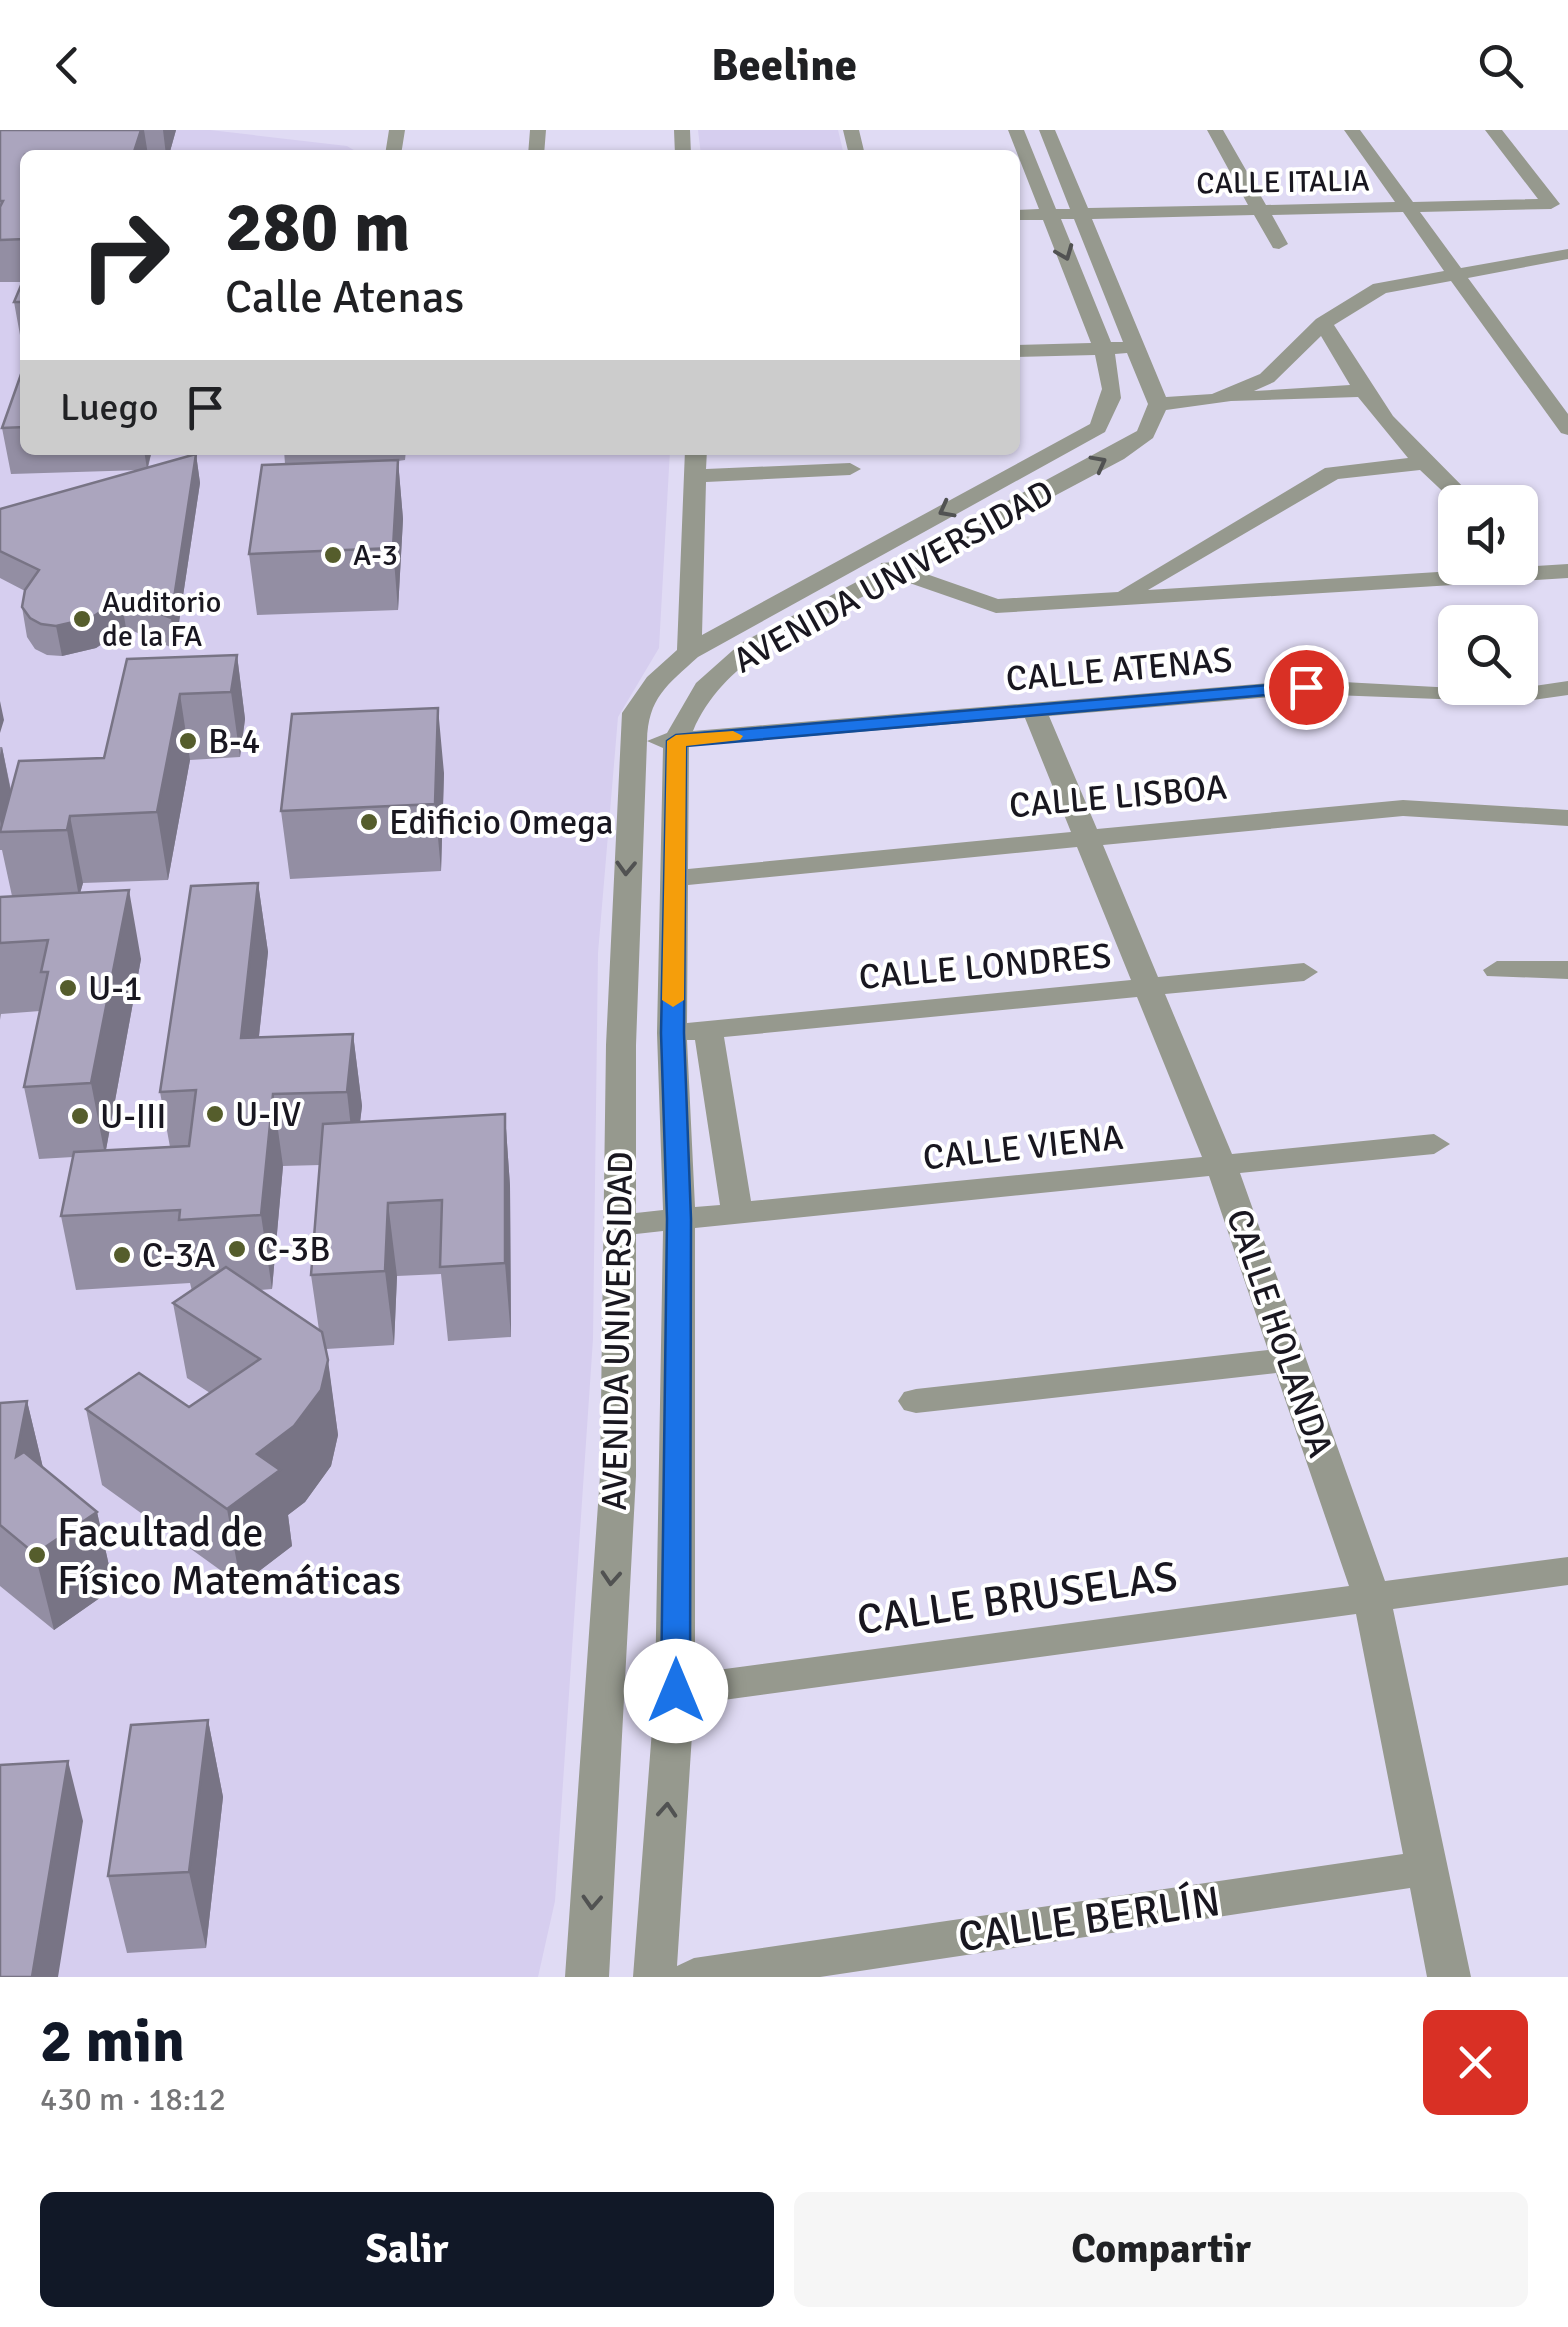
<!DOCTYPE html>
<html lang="es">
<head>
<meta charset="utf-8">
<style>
	body { margin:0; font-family:Signika,sans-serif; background:#f6f6f6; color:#202124; height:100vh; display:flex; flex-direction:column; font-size:38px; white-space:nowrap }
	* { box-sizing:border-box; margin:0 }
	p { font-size:32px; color:#757577 }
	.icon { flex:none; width:55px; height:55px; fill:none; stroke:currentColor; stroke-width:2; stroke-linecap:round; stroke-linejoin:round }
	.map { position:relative; height:1847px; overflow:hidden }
	.drawer { display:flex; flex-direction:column; background:#fff; flex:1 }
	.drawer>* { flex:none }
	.banner { position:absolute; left:20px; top:20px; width:1000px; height:305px; border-radius:15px; box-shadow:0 2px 8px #0004; background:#fff; color:#202124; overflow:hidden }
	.fabs { position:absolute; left:1438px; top:355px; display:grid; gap:20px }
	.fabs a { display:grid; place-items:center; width:100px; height:100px; border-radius:15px; background:#fff; box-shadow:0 2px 8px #0004; font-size:50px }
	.pin { position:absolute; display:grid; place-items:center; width:85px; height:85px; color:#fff; margin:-42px; border:5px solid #fff; border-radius:50%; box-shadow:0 2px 10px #0007 }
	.me { position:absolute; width:110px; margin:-55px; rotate:0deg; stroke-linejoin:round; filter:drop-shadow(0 0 8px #0008) }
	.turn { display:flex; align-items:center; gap:35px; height:210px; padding:0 40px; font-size:45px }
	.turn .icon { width:130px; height:130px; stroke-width:2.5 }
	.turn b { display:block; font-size:70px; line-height:85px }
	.then { display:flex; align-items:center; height:95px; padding:0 40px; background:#0003; gap:20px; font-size:38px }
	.round { display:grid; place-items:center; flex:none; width:105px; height:105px; border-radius:15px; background:#f6f6f6 }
	.overview { display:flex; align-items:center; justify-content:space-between; height:170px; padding:0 40px }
	h1 { font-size:60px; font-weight:700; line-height:75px; color:#111827 }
	.primary-button { display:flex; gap:20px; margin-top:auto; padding:20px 40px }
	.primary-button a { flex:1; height:115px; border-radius:15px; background:#111827; color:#fff; font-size:40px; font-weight:700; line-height:115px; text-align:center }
	.primary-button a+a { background:#f6f6f6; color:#202124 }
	header { display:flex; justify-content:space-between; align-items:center; height:130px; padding:0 40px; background:#fff; font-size:45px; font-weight:700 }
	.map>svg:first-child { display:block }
	.built { fill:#d6ceef }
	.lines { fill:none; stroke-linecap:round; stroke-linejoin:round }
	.minor { fill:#96998e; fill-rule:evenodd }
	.wall { fill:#938ea3; fill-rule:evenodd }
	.shaded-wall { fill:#787485 }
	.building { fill:#aba5be; stroke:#787485; stroke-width:2.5 }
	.oneway { stroke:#515252 }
	.route { fill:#1a73e8; stroke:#114b97; stroke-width:2.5 }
	.slow { fill:#f59e0b }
	.poi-dot { fill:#555d2c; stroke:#fff; stroke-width:4 }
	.labels { text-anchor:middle; stroke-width:8; stroke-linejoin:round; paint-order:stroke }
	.far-street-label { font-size:30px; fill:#191720; stroke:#fff }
	.far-poi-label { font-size:30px; fill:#191720; stroke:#fff; text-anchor:start }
	.street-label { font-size:35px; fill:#191720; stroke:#fff }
	.poi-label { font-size:35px; fill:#191720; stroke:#fff; text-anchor:start }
	.near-poi-label { font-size:42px; fill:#191720; stroke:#fff; text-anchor:start }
	.near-street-label { font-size:42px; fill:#191720; stroke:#fff }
</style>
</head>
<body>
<header><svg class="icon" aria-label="back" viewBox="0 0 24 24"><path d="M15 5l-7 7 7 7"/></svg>Beeline<svg class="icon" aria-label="search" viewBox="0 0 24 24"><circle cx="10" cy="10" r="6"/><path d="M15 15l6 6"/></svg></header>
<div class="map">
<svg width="1568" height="1847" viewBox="0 0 1568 1847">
	<rect width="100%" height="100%" fill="#e0dbf4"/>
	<path class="built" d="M0,0H210L347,16L362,25H25V320H670L659,518L618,587L598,823L593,1209L555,1771L538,1847H0Z
		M698,0H838L844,25H701Z"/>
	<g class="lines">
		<path class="minor" d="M389,0H405L401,25H385Z
			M530,0H546L544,25H528Z
			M674,0H690L691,25H675Z
			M843,0H859L865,25H849Z
			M1008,0H1024L1056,79H1070L1039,0H1055L1088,78L1248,75L1207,0H1223L1266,75L1395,72L1344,0H1360L1413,72L1538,69L1485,0H1502L1560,74L1551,79L1420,82L1461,138L1568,119V129L1468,148L1568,284V305L1561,303L1451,151L1386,163L1334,195L1393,286L1478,372L1455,373L1420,340L1338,349L1148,460L1568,434V448L996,483L898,449C825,488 727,520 693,601L1306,550L1455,558H1520L1568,551V565L1518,572L1306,564L1049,586L1097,699L1403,670L1568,680V696L1403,686L1103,715L1158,847L1304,833L1318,842L1304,851L1165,864L1232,1024L1434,1004L1450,1014L1434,1024L1240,1043L1385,1451L1568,1427V1455L1393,1479L1471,1847H1427L1410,1758L820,1847H633L655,1561L663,1101L636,1104V1346L609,1847H565L600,1346L606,915L622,583L647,547L677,520L685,320H707L706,339L850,333L861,339L850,345L706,352L702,505L1090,294L1102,259L1095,225L1015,227V215L1091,213L1043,90H1015V80L1039,79ZM1403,82L1444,141L1373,154L1316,189L1260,244L1212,264L1166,267L1092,89L1254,85L1273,118L1279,119L1288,114L1272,85ZM1061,89H1074L1123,212H1111ZM1321,206L1350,255L1254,261L1274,252ZM1127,223L1148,274L1137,301L894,432L881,433L879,440L741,513L696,553L667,603L647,611C648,568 667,555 698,527L1105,302L1121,268L1115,224ZM1358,267L1408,328L1325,338L1118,462L998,469L915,440L1124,329L1153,308L1166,280L1231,271ZM1025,588L1071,702L688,739L689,616ZM647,611L663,618L657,903L663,1080L636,1083V915ZM1077,717L1131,850L687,893L688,755ZM1137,867L1202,1027L751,1071L724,907ZM687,910H695L720,1075L695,1077ZM1209,1046L1268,1220L916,1259L904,1262L898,1271L904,1280L916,1283L1276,1243L1349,1456L695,1543V1098ZM1356,1484L1403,1724L694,1828L677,1836L694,1574Z
			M1497,831H1568V849L1487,846L1483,840Z"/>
	</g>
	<path class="wall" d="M0,0H176L169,25H25V216H22L14,172L23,152H0Z
		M25,233V320H152L148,338L196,324L200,353L175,519L126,498L96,518L62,526L47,525L35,519L27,507L22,477L25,461L0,448V379L142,340L11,344L2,298Z
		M284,320H406L405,330L398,331L403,389L398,480L257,485L249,424L285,334Z
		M237,525L245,589L240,627L190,630L168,750L83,753L80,763L141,829L106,1020L170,1017L160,962L258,753L268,822L259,907L353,904L362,976L360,992L505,984L510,1056L511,1207L448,1211L441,1144L397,1146L394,1215L326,1219L338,1305L331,1336L305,1372L288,1385L292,1416L241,1455L102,1355L86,1279L189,1277L210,1263L187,1248L173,1173L192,1161L190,1153L76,1160L61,1086L73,1027L39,1029L24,957L40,881L1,884L0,890V767L12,766L2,720H0V617H2L11,660L104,628L127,529ZM320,1035L311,1145L319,1200L260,1160L272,1159L283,1036Z
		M444,643L441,741L290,749L281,681Z
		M27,1271L43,1338L97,1382L114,1458L54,1500L0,1456V1273Z
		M208,1590L223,1667L206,1818L127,1823L108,1746Z"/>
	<path class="shaded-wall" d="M141,0H144L148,25H133Z
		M163,0H176L169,25H166Z
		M144,320H152L147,339Z
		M196,324L200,353L175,519L171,488Z
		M398,330L403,389L398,480L393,418Z
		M121,468L126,498L96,518L62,526L56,496Z
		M237,525L245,589L240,627L231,562Z
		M180,564L190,630L168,750L157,682Z
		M0,571L4,590L0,603Z
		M438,578L444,643L441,741L435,674Z
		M2,617L15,683L2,702L0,690V625Z
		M70,686L83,753L79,767L67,700Z
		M258,753L268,822L251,979L241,908Z
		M129,760L141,829L105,1025L91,953Z
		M353,904L362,976L355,1034L347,962Z
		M273,964L283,1036L272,1159L261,1085Z
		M505,984L510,1056L511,1207L505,1133Z
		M388,1073L397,1146L394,1215L385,1141Z
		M328,1230L338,1305L331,1336L305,1372L288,1385L292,1416L241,1455L227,1379L257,1324Z
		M27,1271L45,1346L16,1327Z
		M97,1382L114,1458L54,1500L35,1424Z
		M208,1590L223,1667L206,1818L189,1742Z
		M68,1631L83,1691L58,1847H32Z"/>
	<path class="building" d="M0,0H141L133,25H25V109L0,110V77L3,71H0Z
		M298,22L297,25H191L192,24Z
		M25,146V172H14Z
		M25,233V297L2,298Z
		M196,324L171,488L121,468L91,488L56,496L41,494L30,488L22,477L25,460L39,440L0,421V379Z
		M398,330L393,418L249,424L262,335Z
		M237,525L231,562L180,564L157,682L70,686L67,700L0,702L19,631L104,628L127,529Z
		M438,578L435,674L281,681L292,584Z
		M258,753L241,908L353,904L347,962L273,964L261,1085L179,1090L180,1080L61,1086L74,1022L189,1016L196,960L160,962L191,756Z
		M129,760L91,953L24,957L48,842H41L48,810L0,813V767Z
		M505,984V1133L440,1137L442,1070L388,1073L385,1141L311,1145L323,994Z
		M226,1137L322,1202L328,1230L321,1260L294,1296L257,1324L280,1340L227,1379L86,1279L139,1243L189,1277L260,1229L173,1173Z
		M27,1271L16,1327L24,1322L97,1382L35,1424L0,1395V1273Z
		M208,1590L189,1742L108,1746L131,1595Z
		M68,1631L32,1847H0V1635Z"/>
	<defs><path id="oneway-chevron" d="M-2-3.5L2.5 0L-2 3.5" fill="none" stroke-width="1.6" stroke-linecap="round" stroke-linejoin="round" transform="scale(2.5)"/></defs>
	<g class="oneway">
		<use href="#oneway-chevron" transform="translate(1065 123) rotate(68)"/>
		<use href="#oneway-chevron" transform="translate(1099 333) rotate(-28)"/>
		<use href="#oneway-chevron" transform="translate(946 380) rotate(152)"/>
		<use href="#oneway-chevron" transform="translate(626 738) rotate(92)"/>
		<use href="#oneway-chevron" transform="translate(611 1448) rotate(94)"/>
		<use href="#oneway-chevron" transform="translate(667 1680) rotate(-86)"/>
		<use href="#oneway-chevron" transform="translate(592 1772) rotate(93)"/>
	</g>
	<path class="route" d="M1306,552L1316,557L1313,561L686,616L684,903L691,1089L690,1561L686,1570H665L661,1561L667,1089L661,903L667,611L676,605Z"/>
	<path class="slow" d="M733,601L743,606L740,610L686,616L684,870L673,877L662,870L667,611L676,605Z"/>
	<g class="poi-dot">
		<circle cx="333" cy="425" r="10"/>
		<circle cx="82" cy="489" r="10"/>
		<circle cx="188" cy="611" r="10"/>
		<circle cx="369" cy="692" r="10"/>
		<circle cx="68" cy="858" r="10"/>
		<circle cx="215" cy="984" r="10"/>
		<circle cx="80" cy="986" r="10"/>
		<circle cx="237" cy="1119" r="10"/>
		<circle cx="122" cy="1125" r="10"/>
		<circle cx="37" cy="1425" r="10"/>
	</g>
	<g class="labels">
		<g class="far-street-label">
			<text transform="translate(1283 52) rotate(-1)" y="10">CALLE ITALIA</text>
		</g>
		<g class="far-poi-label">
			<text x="353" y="435">A-3</text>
			<text x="102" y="482">Auditorio<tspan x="102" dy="34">de la FA</tspan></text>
		</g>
		<g class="street-label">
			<text transform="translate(893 446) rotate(-29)" y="12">AVENIDA UNIVERSIDAD</text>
			<text transform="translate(1119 539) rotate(-5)" y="12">CALLE ATENAS</text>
			<text transform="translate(1118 666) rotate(-5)" y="12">CALLE LISBOA</text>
			<text transform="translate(985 836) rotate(-5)" y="12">CALLE LONDRES</text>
			<text transform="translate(1023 1017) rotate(-6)" y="12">CALLE VIENA</text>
			<text transform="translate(617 1201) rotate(-89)" y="12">AVENIDA UNIVERSIDAD</text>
			<text transform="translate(1280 1203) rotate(71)" y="12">CALLE HOLANDA</text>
		</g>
		<g class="poi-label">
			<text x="208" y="623">B-4</text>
			<text x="389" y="704">Edificio Omega</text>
			<text x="88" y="870">U-1</text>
			<text x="235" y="996">U-IV</text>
			<text x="100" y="998">U-III</text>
			<text x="257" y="1131">C-3B</text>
			<text x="142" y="1137">C-3A</text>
		</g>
		<g class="near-poi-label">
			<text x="57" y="1416">Facultad de<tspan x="57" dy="48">Físico Matemáticas</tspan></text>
		</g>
		<g class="near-street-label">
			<text transform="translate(1017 1467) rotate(-8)" y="15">CALLE BRUSELAS</text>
			<text transform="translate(1089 1788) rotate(-8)" y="15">CALLE BERLÍN</text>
		</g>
	</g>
</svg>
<div class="fabs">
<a><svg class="icon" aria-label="sound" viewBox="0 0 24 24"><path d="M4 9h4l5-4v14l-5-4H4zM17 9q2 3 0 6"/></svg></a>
<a><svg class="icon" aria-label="search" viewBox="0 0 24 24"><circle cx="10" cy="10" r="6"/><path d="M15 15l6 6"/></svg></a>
</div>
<div class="pin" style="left:1306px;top:557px;background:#d93025"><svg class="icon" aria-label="arrive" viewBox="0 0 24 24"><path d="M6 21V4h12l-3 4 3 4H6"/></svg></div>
<svg class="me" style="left:676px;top:1561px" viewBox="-20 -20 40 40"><circle r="19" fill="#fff"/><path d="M0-13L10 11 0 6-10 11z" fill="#1a73e8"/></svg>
<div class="banner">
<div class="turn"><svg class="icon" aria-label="right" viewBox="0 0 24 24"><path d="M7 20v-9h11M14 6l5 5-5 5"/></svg><div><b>280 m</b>Calle Atenas</div></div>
<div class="then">Luego<svg class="icon" aria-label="arrive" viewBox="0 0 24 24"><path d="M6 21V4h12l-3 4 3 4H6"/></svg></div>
</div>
</div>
<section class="drawer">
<div class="overview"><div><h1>2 min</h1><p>430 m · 18:12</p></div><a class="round" style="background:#d93025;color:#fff"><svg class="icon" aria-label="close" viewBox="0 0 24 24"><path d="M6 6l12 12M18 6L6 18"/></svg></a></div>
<div class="primary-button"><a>Salir</a><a>Compartir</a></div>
</section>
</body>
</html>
